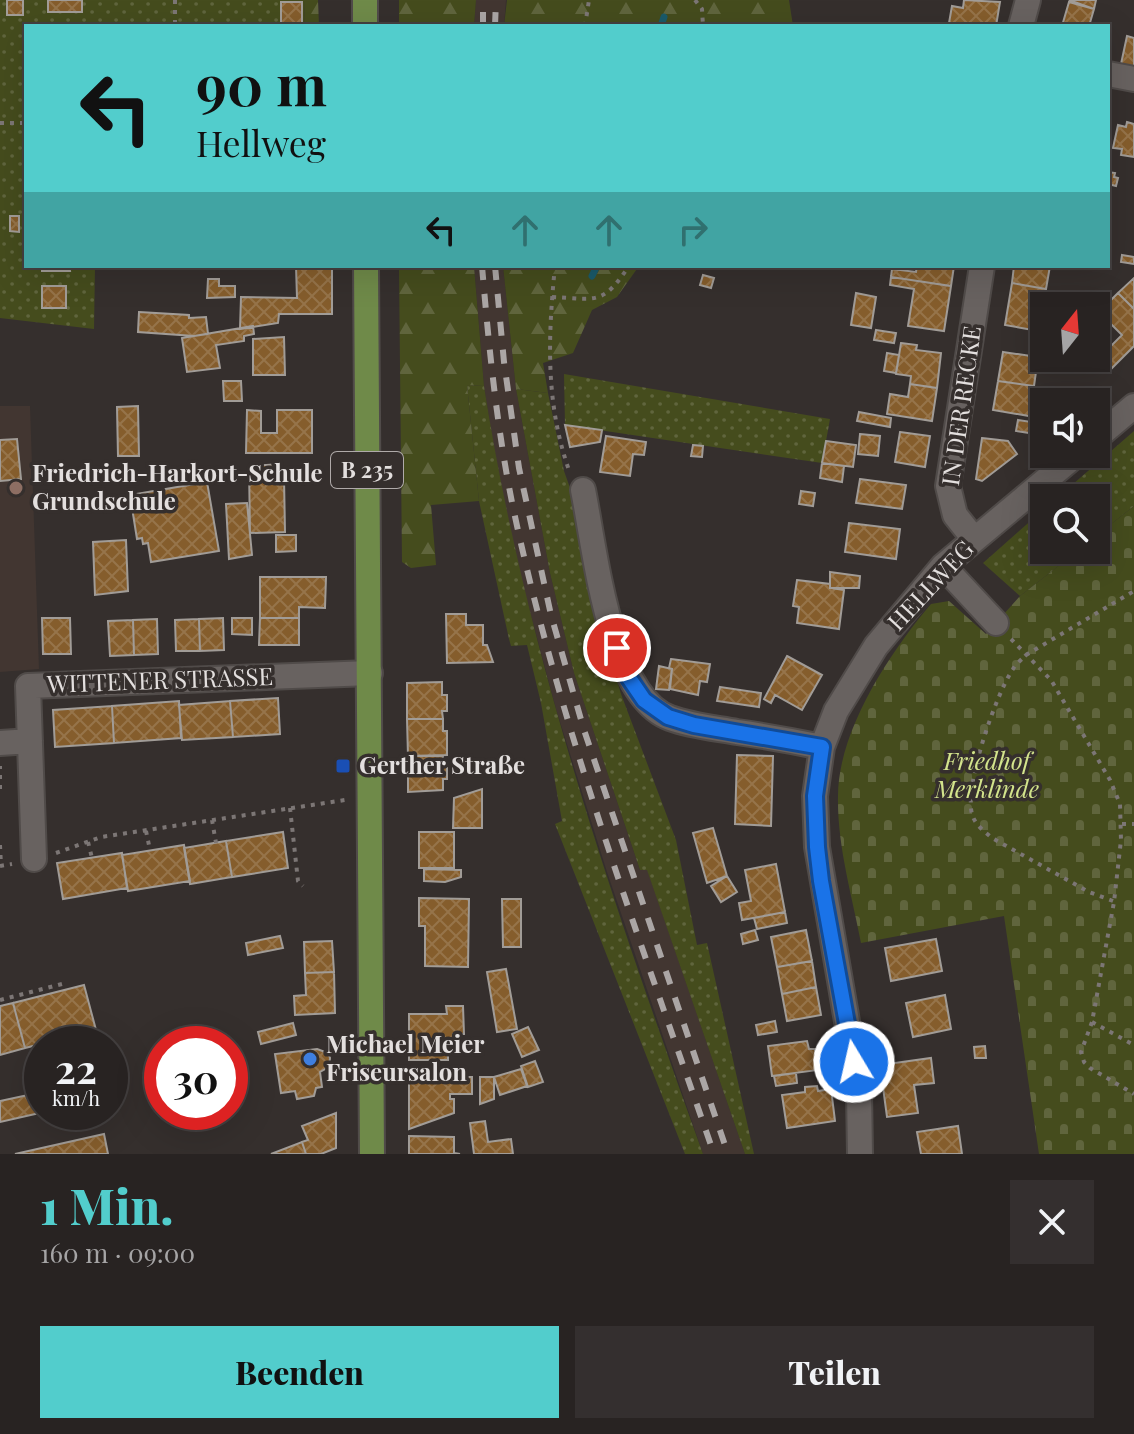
<!DOCTYPE html>
<html lang="de">
<head>
<meta charset="utf-8">
<style>
	body { margin:0; font-family:"Playfair Display",serif; background:#342f2f; color:#f1f3f6; height:100vh; display:flex; flex-direction:column; font-size:30px; white-space:nowrap }
	* { box-sizing:border-box; margin:0 }
	p { font-size:26px; color:#a5a4a5 }
	.icon { flex:none; width:44px; height:44px; fill:none; stroke:currentColor; stroke-width:2; stroke-linecap:round; stroke-linejoin:round }
	.map { position:relative; height:1154px; overflow:hidden }
	.sheet { display:flex; flex-direction:column; background:#282322; flex:1 }
	.sheet>* { flex:none }
	.top-card { position:absolute; left:24px; top:24px; width:1086px; height:244px; border-radius:0px; box-shadow:0 8px 32px #0002,0 0 0 2px #444040; background:#52cdcc; color:#111; overflow:hidden }
	.needle { width:52px; rotate:17deg }
	.fabs { position:absolute; left:1030px; top:292px; display:grid; gap:16px }
	.fabs a { display:grid; place-items:center; width:80px; height:80px; border-radius:0px; background:#282322; box-shadow:0 8px 32px #0002,0 0 0 2px #444040; font-size:40px }
	.speed { position:absolute; left:24px; top:1026px; display:flex; gap:16px; font-size:40px; font-weight:700; text-align:center }
	.speed>* { display:grid; place-content:center; width:104px; height:104px; border-radius:50%; background:#282322; box-shadow:0 8px 32px #0002,0 0 0 2px #444040; line-height:1 }
	.speed small { font-size:20px; font-weight:400 }
	.speed .limit { border:12px solid #d22; background:#fff; color:#111 }
	.pin { position:absolute; display:grid; place-items:center; width:68px; height:68px; color:#fff; margin:-34px; border:4px solid #fff; border-radius:50%; box-shadow:0 2px 8px #0007 }
	.me { position:absolute; width:88px; margin:-44px; rotate:351deg; stroke-linejoin:round; filter:drop-shadow(0 0 6px #0008) }
	.turn { display:flex; align-items:center; gap:28px; height:168px; padding:0 40px; font-size:36px }
	.turn .icon { width:104px; height:104px; stroke-width:2.5 }
	.turn b { display:block; font-size:56px; line-height:68px }
	.lanes { display:flex; align-items:center; height:76px; padding:0 40px; background:#0003; justify-content:center; gap:40px; direction:ltr }
	.lanes .off { opacity:.35 }
	.round { display:grid; place-items:center; flex:none; width:84px; height:84px; border-radius:0px; background:#342f2f }
	.summary { display:flex; align-items:center; justify-content:space-between; height:136px; padding:0 40px }
	h1 { font-size:48px; font-weight:800; line-height:60px; color:#52cdcc }
	.button { display:flex; gap:16px; margin-top:auto; padding:16px 40px }
	.button a { flex:1; height:92px; border-radius:0px; background:#52cdcc; color:#111; font-size:32px; font-weight:800; line-height:92px; text-align:center }
	.button a+a { background:#342f2f; color:#f1f3f6 }
	.map>svg:first-child { display:block }
	.built { fill:#423631 }
	.green { fill:url(#green-dots) }
	.forest { fill:url(#forest-firs) }
	.cemetery { fill:url(#cemetery-stones) }
	.lines { fill:none; stroke-linecap:round; stroke-linejoin:round }
	.stream { stroke:#1a5a6a; stroke-width:7 }
	.building { fill:url(#building-cross-hatch); stroke:#a19c97; stroke-width:2 }
	.minor-casing { stroke:#504b49; stroke-width:28 }
	.major-casing { stroke:#504b49; stroke-width:28 }
	.path { stroke:#7c7675; stroke-width:4; stroke-dasharray:4 6; stroke-linecap:butt }
	.minor { stroke:#686260; stroke-width:24 }
	.major { stroke:#6f8a49; stroke-width:24 }
	.rail { stroke:#aba6a5; stroke-width:6; stroke-dasharray:14 14; stroke-linecap:butt }
	.route-casing { stroke:#114b97; stroke-width:20 }
	.route { stroke:#1a73e8; stroke-width:14 }
	.education-dot { fill:#8d6e63; stroke:#352f2d; stroke-width:3 }
	.transit-dot { fill:#1a4fb4; stroke:#352f2d; stroke-width:3 }
	.shop-dot { fill:#3f7fe0; stroke:#352f2d; stroke-width:3 }
	.labels { text-anchor:middle; stroke-width:7; stroke-linejoin:round; paint-order:stroke }
	.shield { fill:#352f2d; stroke:#afaaa9; stroke-width:2 }
	.shield-label { font-size:22px; font-weight:bold; fill:#e3dfde }
	.street-label { font-size:24px; fill:#e3dfde; stroke:#352f2d }
	.poi-label { font-size:24px; font-weight:bold; fill:#e3dfde; stroke:#352f2d; text-anchor:start }
	.park-label { font-size:24px; font-style:italic; fill:#d3e48c; stroke:#352f2d }
</style>
</head>
<body>
<div class="map">
<svg width="1134" height="1154" viewBox="0 0 1134 1154">
	<defs>
		<pattern id="green-dots" width="8" height="8" patternUnits="userSpaceOnUse" patternTransform="scale(2)"><rect width="8" height="8" fill="#454c1d"/><path d="M2 2h.1M6 6h.1" fill="none" stroke="#60653d" stroke-width="1.8" stroke-linecap="round"/></pattern>
		<pattern id="forest-firs" width="22" height="20" patternUnits="userSpaceOnUse" patternTransform="scale(2)"><rect width="22" height="20" fill="#454c1d"/><path d="M5 1l3.5 6h-7zM16 11l3.5 6h-7z" fill="#60653d"/></pattern>
		<pattern id="cemetery-stones" width="16" height="16" patternUnits="userSpaceOnUse" patternTransform="scale(2)"><rect width="16" height="16" fill="#454c1d"/><path d="M2 7V4a2 2 0 0 1 4 0v3zM10 15v-3a2 2 0 0 1 4 0v3z" fill="#60653d"/></pattern>
		<pattern id="building-cross-hatch" width="8" height="8" patternUnits="userSpaceOnUse" patternTransform="scale(2)"><rect width="8" height="8" fill="#855d2c"/><path d="M0 0l8 8M0 8l8-8" fill="none" stroke="#96744a"/></pattern>
	</defs>
	<rect width="100%" height="100%" fill="#352f2d"/>
	<path class="built" d="M476,0H506L504,26H474Z
		M474,266H503L516,389L550,573L574,673L640,870L647,869L745,1154H703L607,872L556,709L514,552L492,437L484,386Z
		M0,406H30L39,669L0,672Z"/>
	<path class="green" d="M0,0H304L305,26H26V266H95L94,329L0,318Z
		M564,374L830,419L822,463L565,425Z
		M467,385L484,386C525,649 613,904 703,1154H685L555,824L562,821L541,703L527,645L511,646L509,639L479,501Z
		M516,389L548,393L564,471L580,516L597,611L621,694L676,840L697,945L707,943L754,1154H745L647,870H640L574,673L550,573Z
		M1134,431V506L1096,536V498H1057Z
		M1044,509V550H1079L1020,596L983,563Z"/>
	<path class="forest" d="M304,0H318L319,26H305Z
		M399,0H476L474,26H399Z
		M507,0H789L793,26H504Z
		M399,266H474L484,386L467,385L479,501L431,505L436,565L411,568L402,562Z
		M503,266H639L617,297L592,310L573,353L543,363L548,393L516,389Z"/>
	<path class="cemetery" d="M1134,506V1154H1039L1004,916L861,943C852,895 837,845 838,796C838,731 890,652 931,604L949,601L986,634L1020,596L1079,550H1096V536Z"/>
	<g class="lines">
		<path class="stream" d="M661,26L664,17
			M592,276L597,266"/>
	</g>
	<path class="building" d="M7,0H23V15H7Z
		M48,0H82V12H48Z
		M964,0L1000,2L996,26H960L949,23L952,6L963,8Z
		M1069,0H1096L1094,9Z
		M281,2H302V24H281Z
		M1069,2L1094,9L1089,26H1062Z
		M1127,36L1134,38V67L1121,64Z
		M1127,122L1134,124V157L1121,155L1122,149L1113,148L1118,125L1126,127Z
		M1108,172L1115,173L1114,177L1118,178L1116,186L1108,184Z
		M10,216H19V232L10,231Z
		M1122,255L1134,257V264L1121,262Z
		M42,266H69L70,271H42Z
		M296,266H332V314H279L278,323L240,329L241,297L297,298Z
		M917,266H954L951,286L891,277L892,269L916,272Z
		M1014,266H1050L1046,289L1012,283Z
		M703,275L714,278L711,288L700,285Z
		M891,277L951,286L944,331L908,326L914,289L890,285Z
		M1134,278V309L1118,293Z
		M208,279H219V286H235V297L207,298Z
		M1012,283L1046,289L1042,317L1044,318V332L1005,325Z
		M42,286H66V308H42Z
		M856,293L876,297L871,328L851,325Z
		M1118,293L1134,309V346L1108,372L1093,358H1096V344L1102,338L1111,346L1122,335L1099,312Z
		M139,312L189,315V318L206,317L208,334L194,336L138,332Z
		M253,326L254,334L244,336V341L216,345L220,368L187,372L182,338Z
		M876,330L896,333L894,343L874,340Z
		M284,337L285,375H253V339Z
		M901,343L917,345L916,350L941,353L937,388L910,384L911,376L896,374Z
		M1003,352L1038,357L1034,386L998,381Z
		M887,353L899,355L896,373L884,371Z
		M223,381H241L242,401H224Z
		M998,381L1034,386L1029,416L993,410Z
		M910,384L937,388L932,421L887,414L890,394L908,397Z
		M138,406L139,456H118L117,407Z
		M247,410L261,411V433H277V410H312V453H246Z
		M859,412L891,418L890,427L857,421Z
		M1018,420L1038,423L1036,434L1016,431Z
		M565,425L602,430L600,442L570,447Z
		M900,432L930,436L925,467L895,462Z
		M860,434L880,436L878,456L858,454Z
		M606,436L646,442L644,455L633,454L630,476L600,472Z
		M982,438L1008,441L1017,454L982,481L976,479Z
		M17,439L21,479L0,481V440Z
		M826,441L856,445L853,467L822,463Z
		M693,445L703,446L702,457L691,456Z
		M822,463L844,466L842,482L820,478Z
		M281,464L280,477L284,478L285,532L250,533L249,466Z
		M860,479L906,485L902,509L856,503Z
		M207,482L219,551L151,562L148,543L143,544L142,538L137,539L130,495Z
		M801,491L815,493L813,506L799,504Z
		M247,503L252,555L229,559L226,504Z
		M849,523L900,529L896,559L845,552Z
		M276,535H296V551L276,552Z
		M126,540L128,591L95,595L93,542Z
		M830,572L860,576L859,588H830Z
		M260,577H326L325,608L299,607V618H260Z
		M797,580L830,584V588L844,590L839,629L797,623L799,607L793,606Z
		M446,614H466V625H483V645H487L493,662L447,663Z
		M42,618H70L71,654H43Z
		M223,618L224,650L200,651L199,619Z
		M232,618H252V635L232,634Z
		M260,618H299V645H259Z
		M157,619L158,654L134,655L133,620Z
		M199,619L200,651H176L175,620Z
		M133,620L134,655L110,656L108,621Z
		M787,656L822,675L802,710L775,695L771,703L764,699Z
		M671,659L710,664L707,682L700,681L698,695L670,689L672,669L669,668Z
		M659,666L672,669L669,690L656,689Z
		M442,682V695H447V711H442L443,719H407V683Z
		M720,687L761,693L759,707L717,701Z
		M278,698L280,734L233,737L230,701Z
		M179,701L181,738L114,743L112,706Z
		M230,701L233,737L182,740L179,705Z
		M112,706L114,743L55,747L53,710Z
		M407,719H443V731H447V755L408,756Z
		M737,755L773,756L771,826L735,824Z
		M408,756H443V763H447V779H443V790L408,792Z
		M482,789V828H453L454,798Z
		M713,828L727,876L707,883L693,833Z
		M283,832L288,868L232,877L226,841Z
		M419,832H454V868H419Z
		M226,841L232,877L190,884L184,848Z
		M184,845L190,881L128,891L122,855Z
		M122,853L127,888L63,899L57,863Z
		M776,864L785,912L742,920L739,903L751,901L745,870Z
		M424,869L461,870V877L445,882L424,881Z
		M727,876L737,892L721,902L711,886Z
		M419,898L469,899L468,967L425,966V926H419Z
		M502,899H521V947H503Z
		M785,912L787,923L757,929L754,918Z
		M755,930L758,940L743,944L741,934Z
		M806,930L812,961L777,967L771,937Z
		M280,936L283,948L248,955L246,943Z
		M936,939L942,971L891,981L885,948Z
		M332,941L334,972L305,973L304,942Z
		M812,961L816,987L782,994L777,967Z
		M506,969L517,1029L497,1032L487,972Z
		M334,972L335,1013L295,1015L294,996L306,995L305,973Z
		M84,985L96,1030L25,1048L13,1003Z
		M816,987L821,1015L787,1021L782,994Z
		M945,995L951,1029L913,1037L906,1003Z
		M13,1003L25,1048L0,1055V1006Z
		M446,1006H463L464,1034H453V1049H448V1060H409V1014H447Z
		M775,1021L777,1032L758,1035L756,1025Z
		M293,1023L296,1035L261,1044L258,1032Z
		M528,1027L539,1050L522,1057L512,1034Z
		M807,1041L809,1049H815L818,1070L772,1076L768,1046Z
		M985,1046L986,1058H975L974,1047Z
		M317,1049L328,1053L330,1058L329,1067L320,1072L322,1087L316,1088L314,1096L297,1099L295,1091L281,1093L275,1054Z
		M931,1058L934,1083L914,1085L918,1113L887,1117L880,1065Z
		M535,1061L543,1082L528,1087L521,1066Z
		M162,1066V1087H160L155,1068Z
		M521,1069L527,1086L500,1095L494,1077Z
		M796,1073L797,1083L776,1086L774,1076Z
		M409,1077H472V1094H450V1099H454V1113L409,1129Z
		M480,1077H494V1099L480,1104Z
		M817,1086L818,1091L831,1089L835,1121L787,1128L782,1095L805,1092V1087Z
		M42,1092V1112H44L0,1122V1101Z
		M336,1113V1148L321,1154H306L302,1142L308,1140L302,1126Z
		M485,1121L488,1142L511,1139L513,1154H474L470,1123Z
		M958,1126L962,1154H921L917,1132Z
		M104,1134L108,1154H15Z
		M409,1136L454,1137V1153L460,1154H409Z
		M302,1142L306,1154H271Z"/>
	<g class="lines">
		<defs>
			<path id="minor" d="M1021,26L1028,0
				M1108,74L1134,79
				M1096,438L1134,406
				M583,490C595,548 609,696 670,718C692,726 715,728 737,732C765,736 793,741 822,747
				M974,539L955,515L948,486L982,266
				M943,566L996,623
				M0,743L30,741
				M34,859L28,686L370,673
				M860,1154L859,1091L817,847L815,796L822,747L836,711L876,646L943,566L1077,454"/>
			<path id="major" d="M365,0V26
				M366,266L372,1154"/>
		</defs>
		<use href="#minor" class="minor-casing"/>
		<use href="#major" class="major-casing"/>
		<path class="path" d="M175,0V26
			M695,0L702,9L703,26
			M585,26L589,0
			M0,123H26
			M555,266C548,337 545,404 570,473
			M552,297C597,299 602,306 629,266
			M1011,639L1051,680L1110,780L1120,804L1121,840L1114,902L1092,1022L1081,1052L1084,1062L1090,1068L1134,1094
			M0,789V766
			M290,808L298,881L303,886
			M212,820L216,843
			M1122,824H1134
			M146,831L150,850
			M88,842L92,858
			M0,845L1,866
			M56,853L101,837L345,800
			M0,866L12,864
			M1113,901L1089,892L992,838C984,831 975,825 972,814C964,786 996,694 1013,669C1016,664 1022,659 1026,655L1134,591
			M0,1000L62,984
			M1092,1022L1134,1045"/>
		<use href="#minor" class="minor"/>
		<use href="#major" class="major"/>
		<path class="rail" d="M483,26V0
			M495,26L496,0
			M482,266C489,348 497,431 514,512C561,732 641,942 714,1154
			M495,266L504,362L519,468L551,615L584,730L728,1154"/>
	</g>
	<g class="lines">
		<defs>
			<path id="route" d="M617,648L629,678L644,700L668,717L694,725L822,747L815,796L817,847L821,881L854,1062"/>
		</defs>
		<use href="#route" class="route-casing"/>
		<use href="#route" class="route"/>
	</g>
	<circle class="education-dot" cx="16" cy="488" r="8"/>
	<rect class="transit-dot" x="335" y="758" width="16" height="16" rx="4"/>
	<circle class="shop-dot" cx="310" cy="1059" r="8"/>
	<g class="labels">
		<rect class="shield" x="331" y="452" width="72" height="36" rx="6"/>
		<g class="shield-label">
			<text x="367" y="478">B 235</text>
		</g>
		<g class="street-label">
			<text transform="translate(962 406) rotate(-82)" y="8">IN DER RECKE</text>
			<text transform="translate(931 586) rotate(-47)" y="8">HELLWEG</text>
			<text transform="translate(160 681) rotate(-2)" y="8">WITTENER STRASSE</text>
		</g>
		<g class="poi-label">
			<text x="32" y="482">Friedrich-Harkort-Schule<tspan x="32" dy="28">Grundschule</tspan></text>
			<text x="359" y="774">Gerther Straße</text>
			<text x="326" y="1053">Michael Meier<tspan x="326" dy="28">Friseursalon</tspan></text>
		</g>
		<g class="park-label">
			<text x="987" y="770">Friedhof<tspan x="987" dy="28">Merklinde</tspan></text>
		</g>
	</g>
</svg>
<div class="fabs">
<a><svg class="needle" viewBox="-14 -14 28 28"><path d="M0-13l5 13h-10z" fill="#e53935"/><path d="M0 13l5-13h-10z" fill="#a5a4a5"/></svg></a>
<a><svg class="icon" aria-label="sound" viewBox="0 0 24 24"><path d="M4 9h4l5-4v14l-5-4H4zM17 9q2 3 0 6"/></svg></a>
<a><svg class="icon" aria-label="search" viewBox="0 0 24 24"><circle cx="10" cy="10" r="6"/><path d="M15 15l6 6"/></svg></a>
</div>
<div class="speed"><div>22<small>km/h</small></div><div class="limit">30</div></div>
<div class="pin" style="left:617px;top:648px;background:#d93025"><svg class="icon" aria-label="arrive" viewBox="0 0 24 24"><path d="M6 21V4h12l-3 4 3 4H6"/></svg></div>
<svg class="me" style="left:854px;top:1062px" viewBox="-20 -20 40 40"><circle r="17" fill="#1a73e8" stroke="#fff" stroke-width="3"/><path d="M0-11L8 9 0 5-8 9z" fill="#fff"/></svg>
<div class="top-card">
<div class="turn"><svg class="icon" aria-label="left" viewBox="0 0 24 24"><path d="M17 20v-9H6M10 6l-5 5 5 5"/></svg><div><b>90 m</b>Hellweg</div></div>
<div class="lanes"><svg class="icon" aria-label="left" viewBox="0 0 24 24"><path d="M17 20v-9H6M10 6l-5 5 5 5"/></svg><svg class="icon off" aria-label="ahead" viewBox="0 0 24 24"><path d="M12 20V5M6 11l6-6 6 6"/></svg><svg class="icon off" aria-label="ahead" viewBox="0 0 24 24"><path d="M12 20V5M6 11l6-6 6 6"/></svg><svg class="icon off" aria-label="right" viewBox="0 0 24 24"><path d="M7 20v-9h11M14 6l5 5-5 5"/></svg></div>
</div>
</div>
<section class="sheet">
<div class="summary"><div><h1>1 Min.</h1><p>160 m · 09:00</p></div><a class="round"><svg class="icon" aria-label="close" viewBox="0 0 24 24"><path d="M6 6l12 12M18 6L6 18"/></svg></a></div>
<div class="button"><a>Beenden</a><a>Teilen</a></div>
</section>
</body>
</html>
